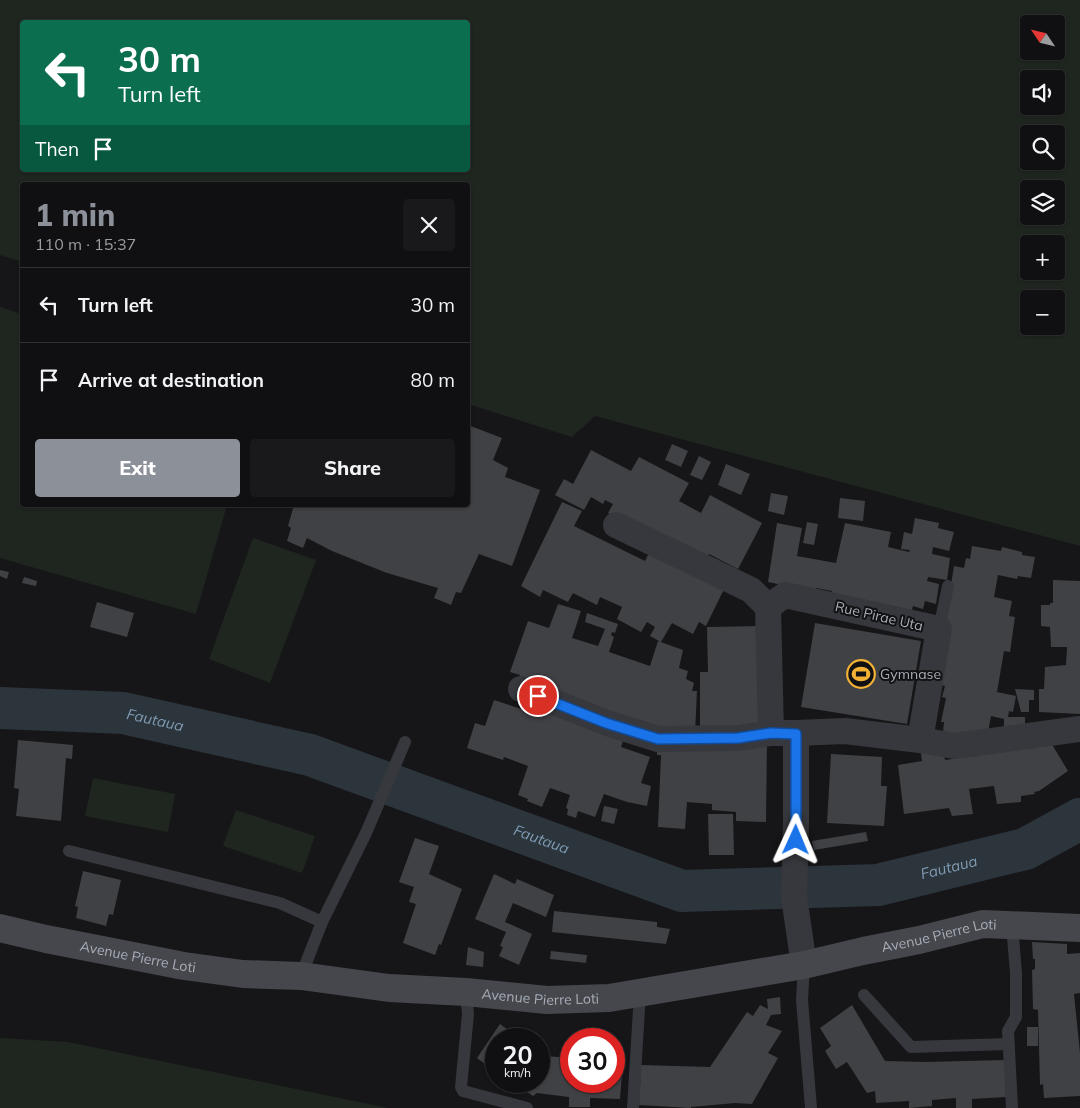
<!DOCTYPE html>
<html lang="en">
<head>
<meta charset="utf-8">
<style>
	body { margin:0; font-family:Mulish,sans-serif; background:#19191b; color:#f1f3f6; height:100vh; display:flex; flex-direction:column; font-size:19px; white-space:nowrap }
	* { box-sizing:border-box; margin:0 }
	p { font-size:16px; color:#9c9d9f }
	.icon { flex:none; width:28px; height:28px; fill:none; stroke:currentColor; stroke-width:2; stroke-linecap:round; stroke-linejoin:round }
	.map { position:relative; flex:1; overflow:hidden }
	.side { position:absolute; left:20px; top:182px; width:450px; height:325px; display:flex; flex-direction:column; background:#101012; border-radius:5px; box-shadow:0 1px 4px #0004,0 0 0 1px #303032 }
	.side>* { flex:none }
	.banner { position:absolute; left:20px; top:20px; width:450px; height:152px; border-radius:5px; box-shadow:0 1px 4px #0004,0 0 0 1px #303032; background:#0b6e4f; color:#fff; overflow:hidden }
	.needle { width:32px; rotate:305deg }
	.controls { position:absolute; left:1020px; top:15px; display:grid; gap:10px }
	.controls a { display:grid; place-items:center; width:45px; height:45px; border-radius:5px; background:#101012; box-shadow:0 1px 4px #0004,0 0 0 1px #303032; font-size:25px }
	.speed { position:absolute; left:485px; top:1028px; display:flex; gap:10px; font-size:25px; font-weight:700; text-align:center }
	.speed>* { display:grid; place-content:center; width:65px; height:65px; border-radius:50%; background:#101012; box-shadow:0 1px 4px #0004,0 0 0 1px #303032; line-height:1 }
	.speed small { font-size:12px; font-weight:400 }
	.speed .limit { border:8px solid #d22; background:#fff; color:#111 }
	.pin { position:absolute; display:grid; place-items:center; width:42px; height:42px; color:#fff; margin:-21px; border:2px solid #fff; border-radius:50%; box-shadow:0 1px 5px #0007 }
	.me { position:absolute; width:55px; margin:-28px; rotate:1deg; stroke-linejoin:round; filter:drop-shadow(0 0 4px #0008) }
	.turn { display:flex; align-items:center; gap:18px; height:105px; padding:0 15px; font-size:22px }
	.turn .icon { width:65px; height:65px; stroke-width:2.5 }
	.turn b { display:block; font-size:35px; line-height:42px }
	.then { display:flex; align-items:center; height:48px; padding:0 15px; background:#0003; gap:10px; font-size:19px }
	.round { display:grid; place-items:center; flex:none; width:52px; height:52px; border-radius:5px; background:#19191b }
	.headline { display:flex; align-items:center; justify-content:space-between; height:85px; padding:0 15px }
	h1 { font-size:30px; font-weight:800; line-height:38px; color:#8c9099 }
	.cta { display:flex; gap:10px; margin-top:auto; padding:10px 15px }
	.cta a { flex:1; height:58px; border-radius:5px; background:#8c9099; color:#fff; font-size:20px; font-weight:800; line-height:58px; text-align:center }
	.cta a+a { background:#19191b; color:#f1f3f6 }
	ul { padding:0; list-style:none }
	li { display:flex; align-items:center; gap:15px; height:75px; padding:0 15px; border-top:1px solid #303032 }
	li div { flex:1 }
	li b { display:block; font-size:19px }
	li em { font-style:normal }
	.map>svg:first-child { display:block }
	.green { fill:#1e261f; fill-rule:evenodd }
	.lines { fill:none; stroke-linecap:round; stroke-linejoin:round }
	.river { stroke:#2c353c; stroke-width:42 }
	.building { fill:#404145 }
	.service { stroke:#37383d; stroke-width:12 }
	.minor { stroke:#37383d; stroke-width:26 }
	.secondary { stroke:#45474d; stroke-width:28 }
	.route-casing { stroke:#114b97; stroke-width:12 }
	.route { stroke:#1a73e8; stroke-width:9 }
	.labels { text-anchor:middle; stroke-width:4; stroke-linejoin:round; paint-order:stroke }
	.street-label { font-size:14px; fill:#a8adb8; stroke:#111113 }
	.poi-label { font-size:14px; fill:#a8adb8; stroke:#111113; text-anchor:start }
	.water-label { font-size:15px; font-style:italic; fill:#7f9bb3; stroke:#111113 }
</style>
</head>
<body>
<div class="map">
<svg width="1080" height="1108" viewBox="0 0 1080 1108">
	<rect width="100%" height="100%" fill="#161618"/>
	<path class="green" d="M0,0H1080V546L595,416L572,437L468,404V185H22V262L0,255ZM468,22V170H22V22ZM1029,24H1056V51H1029ZM1029,79H1056V106H1029ZM1029,134H1056V161H1029ZM1029,189H1056V216H1029ZM1029,244H1056V271H1029ZM1029,299H1056V326H1029Z
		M0,307L22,314V505H227L196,614L0,558Z
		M253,538L316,560L270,683L209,659Z
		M93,778L175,794L168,832L85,816Z
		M236,810L315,836L302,873L223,846Z
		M0,1038L68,1042L388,1108H0Z"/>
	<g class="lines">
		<path class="river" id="s1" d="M0,708L123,713L310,755L682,891L878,885L1025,849L1080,819"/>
	</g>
	<path class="building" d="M468,425L502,438L493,460L508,468L505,477L540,490L512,566L479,554L461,593L456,592L451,605L434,598L438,588L387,573L332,551L307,538L303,548L287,541L291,528L288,526L294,505H468Z
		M672,444L688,451L681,467L665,460Z
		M591,450L631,471L639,457L689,483L679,501L701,513L710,495L762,523L738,569L709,554L704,564L608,513L613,504L605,500L603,504L591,497L584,510L555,495L564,479L573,484Z
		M699,456L711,462L702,480L690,475Z
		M726,464L750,474L741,495L718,485Z
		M771,493L788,496L784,515L768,511Z
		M840,498L865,501L863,521L838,518Z
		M562,502L582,511L574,526L645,561L651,549L725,587L706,626L699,622L693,634L672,623L661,642L650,636L655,627L647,622L641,632L617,619L622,607L600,597L597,605L573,593L568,602L543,590L540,597L521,586Z
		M915,518L939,523L938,528L954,532L949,551L933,547L932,554L950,558L947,580L928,577L927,581L939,584L936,604L925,601L923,609L913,606L912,610L830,604L832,591L816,588L815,590L778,587V584L768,582L777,523L802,528L797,556L836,563L845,523L891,532L888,547L909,552L910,550L901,549L904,532L912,534Z
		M807,522L818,524L814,545L803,543Z
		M972,546L1001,551L1002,547L1022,552V555L1035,557L1031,578L1018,576L1017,579L998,575L994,597L1012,601L1009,616L1015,617L1010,652L1004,651L997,692L1016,696L1013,712L1009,711L1008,717H1025V732L1004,728V719L991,716L987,738L943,732L944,722H941L946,698L942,697L945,686L935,683L950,591L954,566L964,568L966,558L970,559Z
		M0,570L9,572L7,579L0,576Z
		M24,577L37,581L36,586L22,583Z
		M1053,580L1080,581V714L1039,712V689H1044L1045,667L1066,665L1067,647H1051L1050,627L1041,626V605H1050V603H1053Z
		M97,602L134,613L127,637L90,627Z
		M558,604L581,611L572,638L598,646L605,629L585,622L587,613L618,624L615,633L612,632L611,635L614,637L609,652L650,666L658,641L683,650L679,668L688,671L686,679L694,683L692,691H697L695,733L656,734L519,679L520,675L510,672L528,621L549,628Z
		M815,623L921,641L907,724L801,707Z
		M764,626L765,730L700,733V672H708L707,627Z
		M1015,689L1034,690V700H1029V712H1021Z
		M526,699L625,735L621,747L650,757L641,783L651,786L647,806L627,802L604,794L595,817L578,811L576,818L567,815L568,809L566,808L570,795L550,788L542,807L527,801L528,799L518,795L528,766L504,757L503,760L467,748L475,723L485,726L494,700L521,709Z
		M18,740L73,745L72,759L66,758L61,821L16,816L19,789L14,788Z
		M767,741L766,822L736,821V812L712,810V804L687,802L685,829L658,827L661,755H657V744Z
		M1050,741L1068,771L1039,791L1034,792L1035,794L1021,796V802L997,804L994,786L969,789L973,814L952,816L949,808L904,814L898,765L922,761L920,747L944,753L945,760L989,754Z
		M831,754L882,757L881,786H887L884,826L827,823Z
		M604,806L618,809L614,824L601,821Z
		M708,814H733L734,855H709Z
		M866,832L868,841L814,850L812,841Z
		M415,838L439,846L429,874L462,889L441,945L439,944L435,955L403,943L416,904L409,902L414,887L399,882Z
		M83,871L121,880L113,915L109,914L106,926L76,918L78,907L75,906Z
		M494,874L515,884L517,879L554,895L546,917L513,903L505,922L532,934L519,965L499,956L503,947L500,946L506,932L475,919Z
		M554,911L657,922V927L670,929L666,944L552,932Z
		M1032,942L1067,944V954L1080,953V993L1074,994L1080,1053V1096L1044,1098L1043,1084L1040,1085L1038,1010L1033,1009L1032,970L1035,969V959H1033Z
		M468,947L484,952L483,967L466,965Z
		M551,951L587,955L586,963L550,959Z
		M780,997L781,1014L771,1015L766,1025L782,1031L768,1053L778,1058L752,1104L735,1103L691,1107V1108L639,1105L641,1065L710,1067L747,1012L753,1016L760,1005L768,1009L767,999Z
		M852,1005L885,1061L926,1062L1005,1060L1006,1097L972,1099V1108H956V1098L932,1100V1106L909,1108V1101L876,1103L875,1091L867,1093L847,1062L836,1069L825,1051L831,1046L820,1028Z
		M500,1024L520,1039H496V1072L477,1058Z
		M1027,1027H1038V1046H1027Z
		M539,1051L545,1056L571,1058V1081H614V1060L623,1061L620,1099L590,1098V1107H569V1097L537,1093L533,1096L512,1082L506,1092L491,1081L496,1073V1081H539Z"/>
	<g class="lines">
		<path class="service" d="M939,629L948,586
			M69,851L280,903L322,922
			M1012,925L1016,973V1017L1008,1031L1012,1108
			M804,965L802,1000L811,1108
			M301,976L322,922L366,833L405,742
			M466,992L468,1014L461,1087L463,1091L527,1108
			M864,995L911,1047L1009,1044
			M633,1108L640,993"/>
		<path class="minor" d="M616,525L751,590L768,607
			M521,689L607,723L658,739L738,738L771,733
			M796,733V821L794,897L804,965
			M920,740L939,629L785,595L768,607L771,733H796L845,731L920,740L955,746L1080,729"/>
		<path class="secondary" id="s2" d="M0,928L46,939L184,966L243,974L301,976L389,988L466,992L547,1000L609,998L804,965L863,951L919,940L983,924L1080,928"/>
	</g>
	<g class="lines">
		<defs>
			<path id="route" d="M538,696L606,723L658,739L738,738L771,733L796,734V840"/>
		</defs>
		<use href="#route" class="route-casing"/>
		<use href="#route" class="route"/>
	</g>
	<defs>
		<symbol id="stadium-ring" viewBox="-11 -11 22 22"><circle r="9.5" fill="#111113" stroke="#f2b134" stroke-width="1.5"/><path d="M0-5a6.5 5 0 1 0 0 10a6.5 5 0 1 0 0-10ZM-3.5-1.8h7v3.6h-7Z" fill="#f2b134"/></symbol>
	</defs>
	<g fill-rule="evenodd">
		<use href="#stadium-ring" x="845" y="658" width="32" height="32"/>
	</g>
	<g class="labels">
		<g class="street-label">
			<text transform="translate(879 616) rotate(13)" y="5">Rue Pirae Uta</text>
			<text dy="5" stroke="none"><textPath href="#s2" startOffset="951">Avenue Pierre Loti</textPath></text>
			<text dy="5" stroke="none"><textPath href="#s2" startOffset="141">Avenue Pierre Loti</textPath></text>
			<text dy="5" stroke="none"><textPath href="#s2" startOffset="546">Avenue Pierre Loti</textPath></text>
		</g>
		<g class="poi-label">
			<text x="880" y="679">Gymnase</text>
		</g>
		<g class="water-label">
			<text dy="5" stroke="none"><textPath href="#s1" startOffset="156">Fautaua</textPath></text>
			<text dy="5" stroke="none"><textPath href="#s1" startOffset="561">Fautaua</textPath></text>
			<text dy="5" stroke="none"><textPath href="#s1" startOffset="980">Fautaua</textPath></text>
		</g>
	</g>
</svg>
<div class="controls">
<a><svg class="needle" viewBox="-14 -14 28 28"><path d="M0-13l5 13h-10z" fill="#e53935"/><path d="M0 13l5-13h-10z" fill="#9c9d9f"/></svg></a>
<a><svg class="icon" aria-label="sound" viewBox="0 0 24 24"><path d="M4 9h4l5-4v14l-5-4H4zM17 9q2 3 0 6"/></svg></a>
<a><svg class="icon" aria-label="search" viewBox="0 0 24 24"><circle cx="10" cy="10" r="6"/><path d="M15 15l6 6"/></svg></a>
<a><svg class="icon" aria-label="layers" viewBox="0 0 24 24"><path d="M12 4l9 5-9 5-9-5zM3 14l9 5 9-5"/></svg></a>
<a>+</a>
<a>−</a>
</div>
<div class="speed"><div>20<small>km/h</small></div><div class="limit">30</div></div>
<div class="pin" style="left:538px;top:696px;background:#d93025"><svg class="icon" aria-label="arrive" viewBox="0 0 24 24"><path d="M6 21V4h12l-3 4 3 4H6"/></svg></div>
<svg class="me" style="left:796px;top:840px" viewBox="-20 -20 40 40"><path d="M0-17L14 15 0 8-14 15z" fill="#1a73e8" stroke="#fff" stroke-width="4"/></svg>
<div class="banner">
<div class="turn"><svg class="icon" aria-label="left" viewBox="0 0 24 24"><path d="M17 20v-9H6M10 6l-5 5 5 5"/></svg><div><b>30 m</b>Turn left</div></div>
<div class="then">Then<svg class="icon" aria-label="arrive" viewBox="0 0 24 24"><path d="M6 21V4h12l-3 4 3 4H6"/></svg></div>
</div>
<section class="side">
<div class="headline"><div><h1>1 min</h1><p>110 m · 15:37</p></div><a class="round"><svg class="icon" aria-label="close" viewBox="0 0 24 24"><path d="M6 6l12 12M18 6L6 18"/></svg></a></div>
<ul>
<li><svg class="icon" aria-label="left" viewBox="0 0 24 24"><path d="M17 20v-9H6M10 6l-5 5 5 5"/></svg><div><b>Turn left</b></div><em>30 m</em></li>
<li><svg class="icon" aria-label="arrive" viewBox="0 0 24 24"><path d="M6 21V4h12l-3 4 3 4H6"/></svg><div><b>Arrive at destination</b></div><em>80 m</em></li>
</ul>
<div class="cta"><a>Exit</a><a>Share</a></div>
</section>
</div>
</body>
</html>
